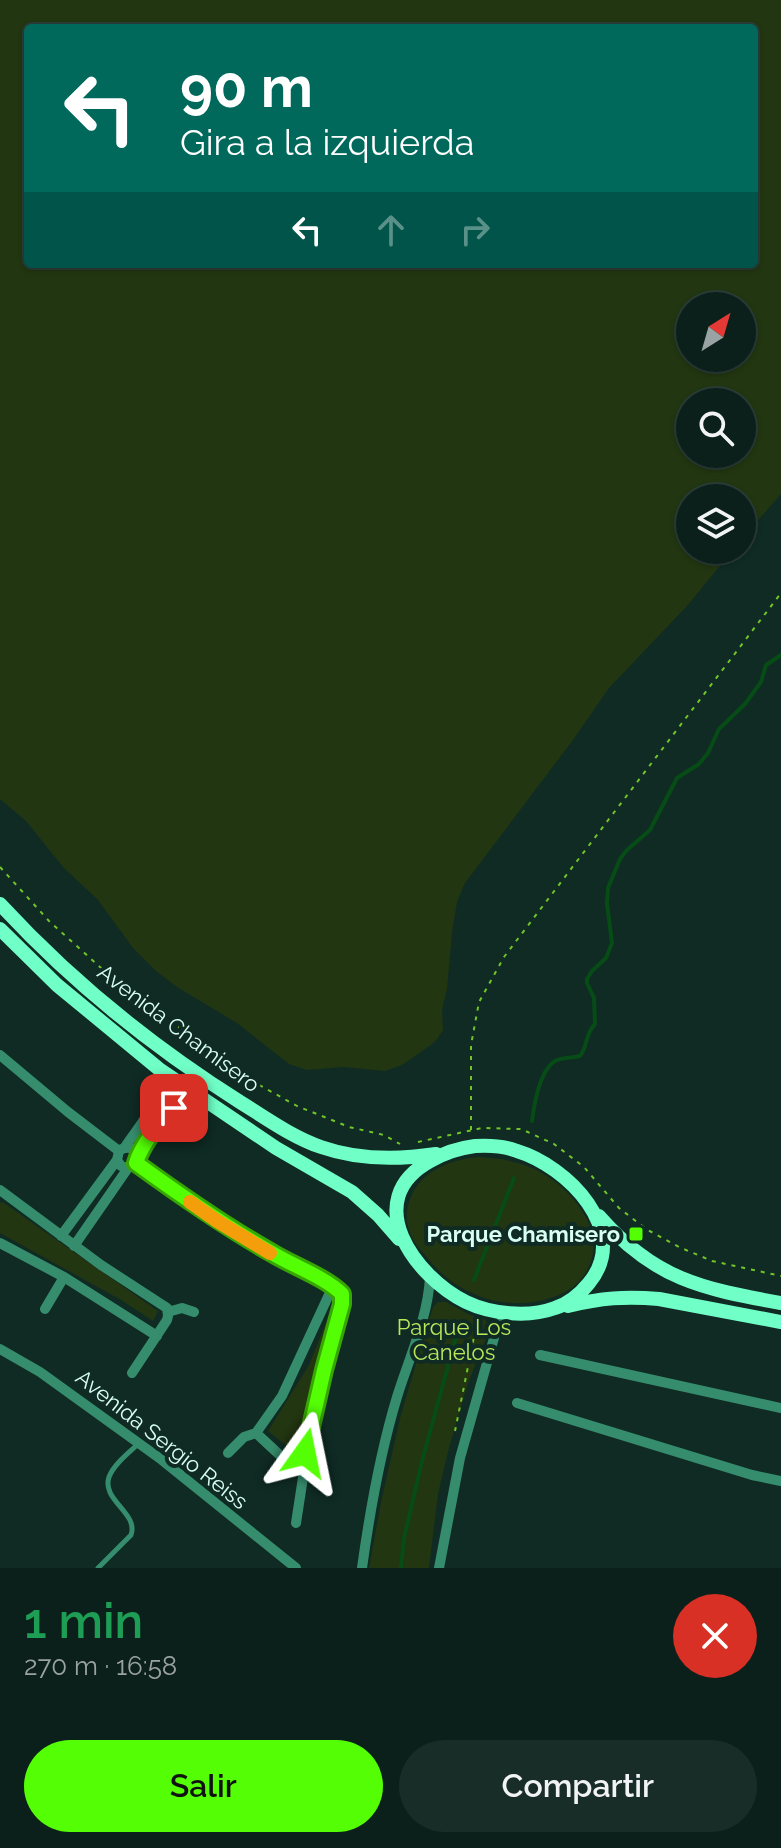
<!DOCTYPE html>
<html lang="es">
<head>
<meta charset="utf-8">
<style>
	body { margin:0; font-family:Raleway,sans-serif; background:#192d28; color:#f1f3f6; height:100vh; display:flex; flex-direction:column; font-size:30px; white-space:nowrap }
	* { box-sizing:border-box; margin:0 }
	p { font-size:26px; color:#9aa3a3 }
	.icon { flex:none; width:44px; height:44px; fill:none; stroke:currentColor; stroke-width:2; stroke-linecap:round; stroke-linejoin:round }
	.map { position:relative; height:1568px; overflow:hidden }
	.drawer { display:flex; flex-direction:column; background:#0b201b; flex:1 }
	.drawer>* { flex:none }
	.guide { position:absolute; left:24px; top:24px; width:734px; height:244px; border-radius:8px; box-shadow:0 2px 6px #0004,0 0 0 2px #2b3e3a; background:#00695c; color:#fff; overflow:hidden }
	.needle { width:52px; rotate:37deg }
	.fabs { position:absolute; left:676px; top:292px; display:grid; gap:16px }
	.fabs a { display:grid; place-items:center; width:80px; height:80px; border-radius:50%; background:#0b201b; box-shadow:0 2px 6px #0004,0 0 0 2px #2b3e3a; font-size:40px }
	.pin { position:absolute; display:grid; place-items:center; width:68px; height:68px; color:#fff; margin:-34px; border-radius:16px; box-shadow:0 4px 12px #0006 }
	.me { position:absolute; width:88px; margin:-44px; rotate:12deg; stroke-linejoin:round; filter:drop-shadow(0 0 6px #0008) }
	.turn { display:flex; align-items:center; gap:28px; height:168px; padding:0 24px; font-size:36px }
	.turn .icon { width:104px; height:104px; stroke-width:2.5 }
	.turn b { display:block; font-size:56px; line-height:68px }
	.lanes { display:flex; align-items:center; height:76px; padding:0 24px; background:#0003; justify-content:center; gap:40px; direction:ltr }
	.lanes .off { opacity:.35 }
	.round { display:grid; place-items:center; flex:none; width:84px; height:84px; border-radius:42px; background:#192d28 }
	.summary { display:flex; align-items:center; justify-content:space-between; height:136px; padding:0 24px }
	h1 { font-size:48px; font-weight:600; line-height:60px; color:#1e9e55 }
	.primary-button { display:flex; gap:16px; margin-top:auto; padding:16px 24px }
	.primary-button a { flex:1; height:92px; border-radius:48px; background:#54ff05; color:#111; font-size:32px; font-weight:600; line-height:92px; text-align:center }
	.primary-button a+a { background:#192d28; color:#f1f3f6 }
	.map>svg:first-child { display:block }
	.green { fill:#223611; fill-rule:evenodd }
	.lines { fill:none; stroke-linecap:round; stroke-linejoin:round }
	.stream { stroke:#074c16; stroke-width:4 }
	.path { stroke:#72c527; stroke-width:2; stroke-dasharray:4 6; stroke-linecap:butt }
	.lane { stroke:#368d6d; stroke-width:5 }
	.street { stroke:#368d6d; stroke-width:10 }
	.secondary { stroke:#70ffc7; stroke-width:14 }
	.route-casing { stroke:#37a603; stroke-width:20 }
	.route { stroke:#54ff05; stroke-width:14 }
	.slow { stroke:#f59e0b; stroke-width:14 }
	.poi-dot { fill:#54ff05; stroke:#0f2b24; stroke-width:3 }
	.labels { text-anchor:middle; stroke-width:8; stroke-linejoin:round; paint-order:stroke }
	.street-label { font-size:22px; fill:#d9fff4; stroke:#0f2b24 }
	.poi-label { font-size:22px; font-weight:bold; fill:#d9fff4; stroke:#0f2b24; text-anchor:end }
	.park-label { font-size:22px; fill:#b9e95b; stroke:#0f2b24 }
</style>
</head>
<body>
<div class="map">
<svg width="781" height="1568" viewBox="0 0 781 1568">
	<rect width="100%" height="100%" fill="#0f2b24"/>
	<path class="green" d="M0,0H781V494L742,539V498H690V550H733L687,606L609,688L573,740L465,883L457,902L452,933L447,989L442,1010L443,1030L438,1038L431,1045L402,1065L385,1071L343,1067L307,1070L289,1064L237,1023L177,987L156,971L133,948L98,900L63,867L26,821L0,799ZM754,28V264H28V28ZM742,306V358H690V306ZM690,402H742V454H690Z
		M478,1157C506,1158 531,1164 553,1180C568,1191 585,1211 591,1228C600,1253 586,1284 561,1294C512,1316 456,1297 425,1255C418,1247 411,1239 409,1230C406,1221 406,1214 408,1206C416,1172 448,1160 478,1157Z
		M0,1202L4,1203L158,1311L153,1321L121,1300L0,1233Z
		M438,1302H446L470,1315L484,1319L491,1326L468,1383L449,1448L438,1494L429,1568H369L381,1502L401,1414L433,1307Z
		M331,1310L324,1347L297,1454L268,1431L309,1365Z"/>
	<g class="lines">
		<path class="stream" d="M532,1121C534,1106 540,1070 555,1061C562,1057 572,1058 580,1056C588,1046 585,1034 595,1024L594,998L587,983V979L592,971L606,958L612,943L607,903L608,888L620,859L627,850L650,830L677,778L699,764L708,753L719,729L745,704L761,682L766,665L781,655
			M474,1280L514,1178
			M401,1568L404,1538L422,1461L459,1326"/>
		<path class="path" d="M0,867L49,921L100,967L243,1076L297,1106L349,1127L384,1135L400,1144
			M471,1130V1045L479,1002L504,957L781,593
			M418,1142L482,1128L521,1129L554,1144L584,1167L619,1208L646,1229L679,1247L712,1261L781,1276
			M455,1431L477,1322"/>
		<path class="lane" d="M98,1568L131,1535C139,1513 101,1500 109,1477C114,1464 129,1453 139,1443"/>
		<path class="street" d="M0,1055L68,1112L119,1151
			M125,1147C143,1120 162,1103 159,1069
			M138,1156C154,1132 168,1101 200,1098
			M136,1163C180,1195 224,1226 272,1253C293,1266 324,1277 342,1294V1304L324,1370L305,1453L304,1471L296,1523
			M0,1190L101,1265L167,1308L168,1316L167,1320L132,1373
			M61,1236L117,1160
			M0,1243L64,1277L157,1336
			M74,1246L128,1168L136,1163C141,1151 129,1143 119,1151L117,1160L121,1166L128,1168
			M45,1309L64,1277
			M168,1312L182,1308L194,1312
			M0,1349L40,1372L162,1460L296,1568
			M540,1355L781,1408
			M517,1403L752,1475L781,1481
			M256,1433L284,1459L304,1471
			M228,1453L244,1437L256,1433L282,1396L333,1286
			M362,1568C370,1510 380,1453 397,1397C409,1358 428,1318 430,1277
			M439,1568L460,1458L496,1331L503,1319L510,1312"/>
		<path class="secondary" d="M0,904C70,980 153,1047 240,1102C266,1118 292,1137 321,1147C358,1160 397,1160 436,1154
			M0,929L57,985L159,1069L276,1148L352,1192L378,1215L399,1239
			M475,1146C490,1145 504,1146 517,1151C567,1166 632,1231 589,1283C580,1294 568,1304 555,1308C528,1318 491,1314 466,1302C415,1277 359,1200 430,1161C444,1153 459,1148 475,1146Z
			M599,1216C654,1279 702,1289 781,1303
			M568,1306C601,1298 625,1296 659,1299L781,1322"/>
	</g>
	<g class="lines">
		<defs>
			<path id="route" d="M174,1108C161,1118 140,1148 136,1163C180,1195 224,1226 272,1253C293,1266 325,1277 342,1294V1304L324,1370L305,1453"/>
		</defs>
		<use href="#route" class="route-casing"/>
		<use href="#route" class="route"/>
		<path class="slow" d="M190,1202L217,1221L270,1253"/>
	</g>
	<rect class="poi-dot" x="628" y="1226" width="16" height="16" rx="4"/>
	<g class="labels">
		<g class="street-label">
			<text transform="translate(179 1028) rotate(37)" y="8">Avenida Chamisero</text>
			<text transform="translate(162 1439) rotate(38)" y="8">Avenida Sergio Reiss</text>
		</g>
		<g class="poi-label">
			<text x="620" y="1242">Parque Chamisero</text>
		</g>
		<g class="park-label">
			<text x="454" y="1335">Parque Los<tspan x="454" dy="25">Canelos</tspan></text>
		</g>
	</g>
</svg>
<div class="fabs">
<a><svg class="needle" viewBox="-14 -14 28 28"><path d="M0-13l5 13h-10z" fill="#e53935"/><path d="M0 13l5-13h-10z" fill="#9aa3a3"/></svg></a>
<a><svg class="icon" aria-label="search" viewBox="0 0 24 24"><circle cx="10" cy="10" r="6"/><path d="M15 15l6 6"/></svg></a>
<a><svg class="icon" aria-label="layers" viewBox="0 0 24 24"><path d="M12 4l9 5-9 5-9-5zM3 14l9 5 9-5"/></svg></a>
</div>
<div class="pin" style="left:174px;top:1108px;background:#d93025"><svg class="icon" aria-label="arrive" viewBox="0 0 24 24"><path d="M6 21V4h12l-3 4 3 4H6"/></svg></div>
<svg class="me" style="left:305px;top:1453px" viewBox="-20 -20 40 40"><path d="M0-17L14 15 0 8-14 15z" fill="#54ff05" stroke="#fff" stroke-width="4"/></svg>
<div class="guide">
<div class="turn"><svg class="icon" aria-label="left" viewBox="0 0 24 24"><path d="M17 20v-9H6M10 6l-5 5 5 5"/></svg><div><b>90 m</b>Gira a la izquierda</div></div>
<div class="lanes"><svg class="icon" aria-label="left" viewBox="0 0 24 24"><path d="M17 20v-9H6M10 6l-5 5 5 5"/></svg><svg class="icon off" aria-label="ahead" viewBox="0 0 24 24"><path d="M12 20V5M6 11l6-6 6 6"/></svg><svg class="icon off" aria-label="right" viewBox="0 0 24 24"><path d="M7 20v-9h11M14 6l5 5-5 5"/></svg></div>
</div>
</div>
<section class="drawer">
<div class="summary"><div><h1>1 min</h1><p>270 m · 16:58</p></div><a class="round" style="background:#d93025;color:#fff"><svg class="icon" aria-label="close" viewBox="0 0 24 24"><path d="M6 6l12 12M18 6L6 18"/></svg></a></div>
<div class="primary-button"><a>Salir</a><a>Compartir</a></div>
</section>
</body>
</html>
